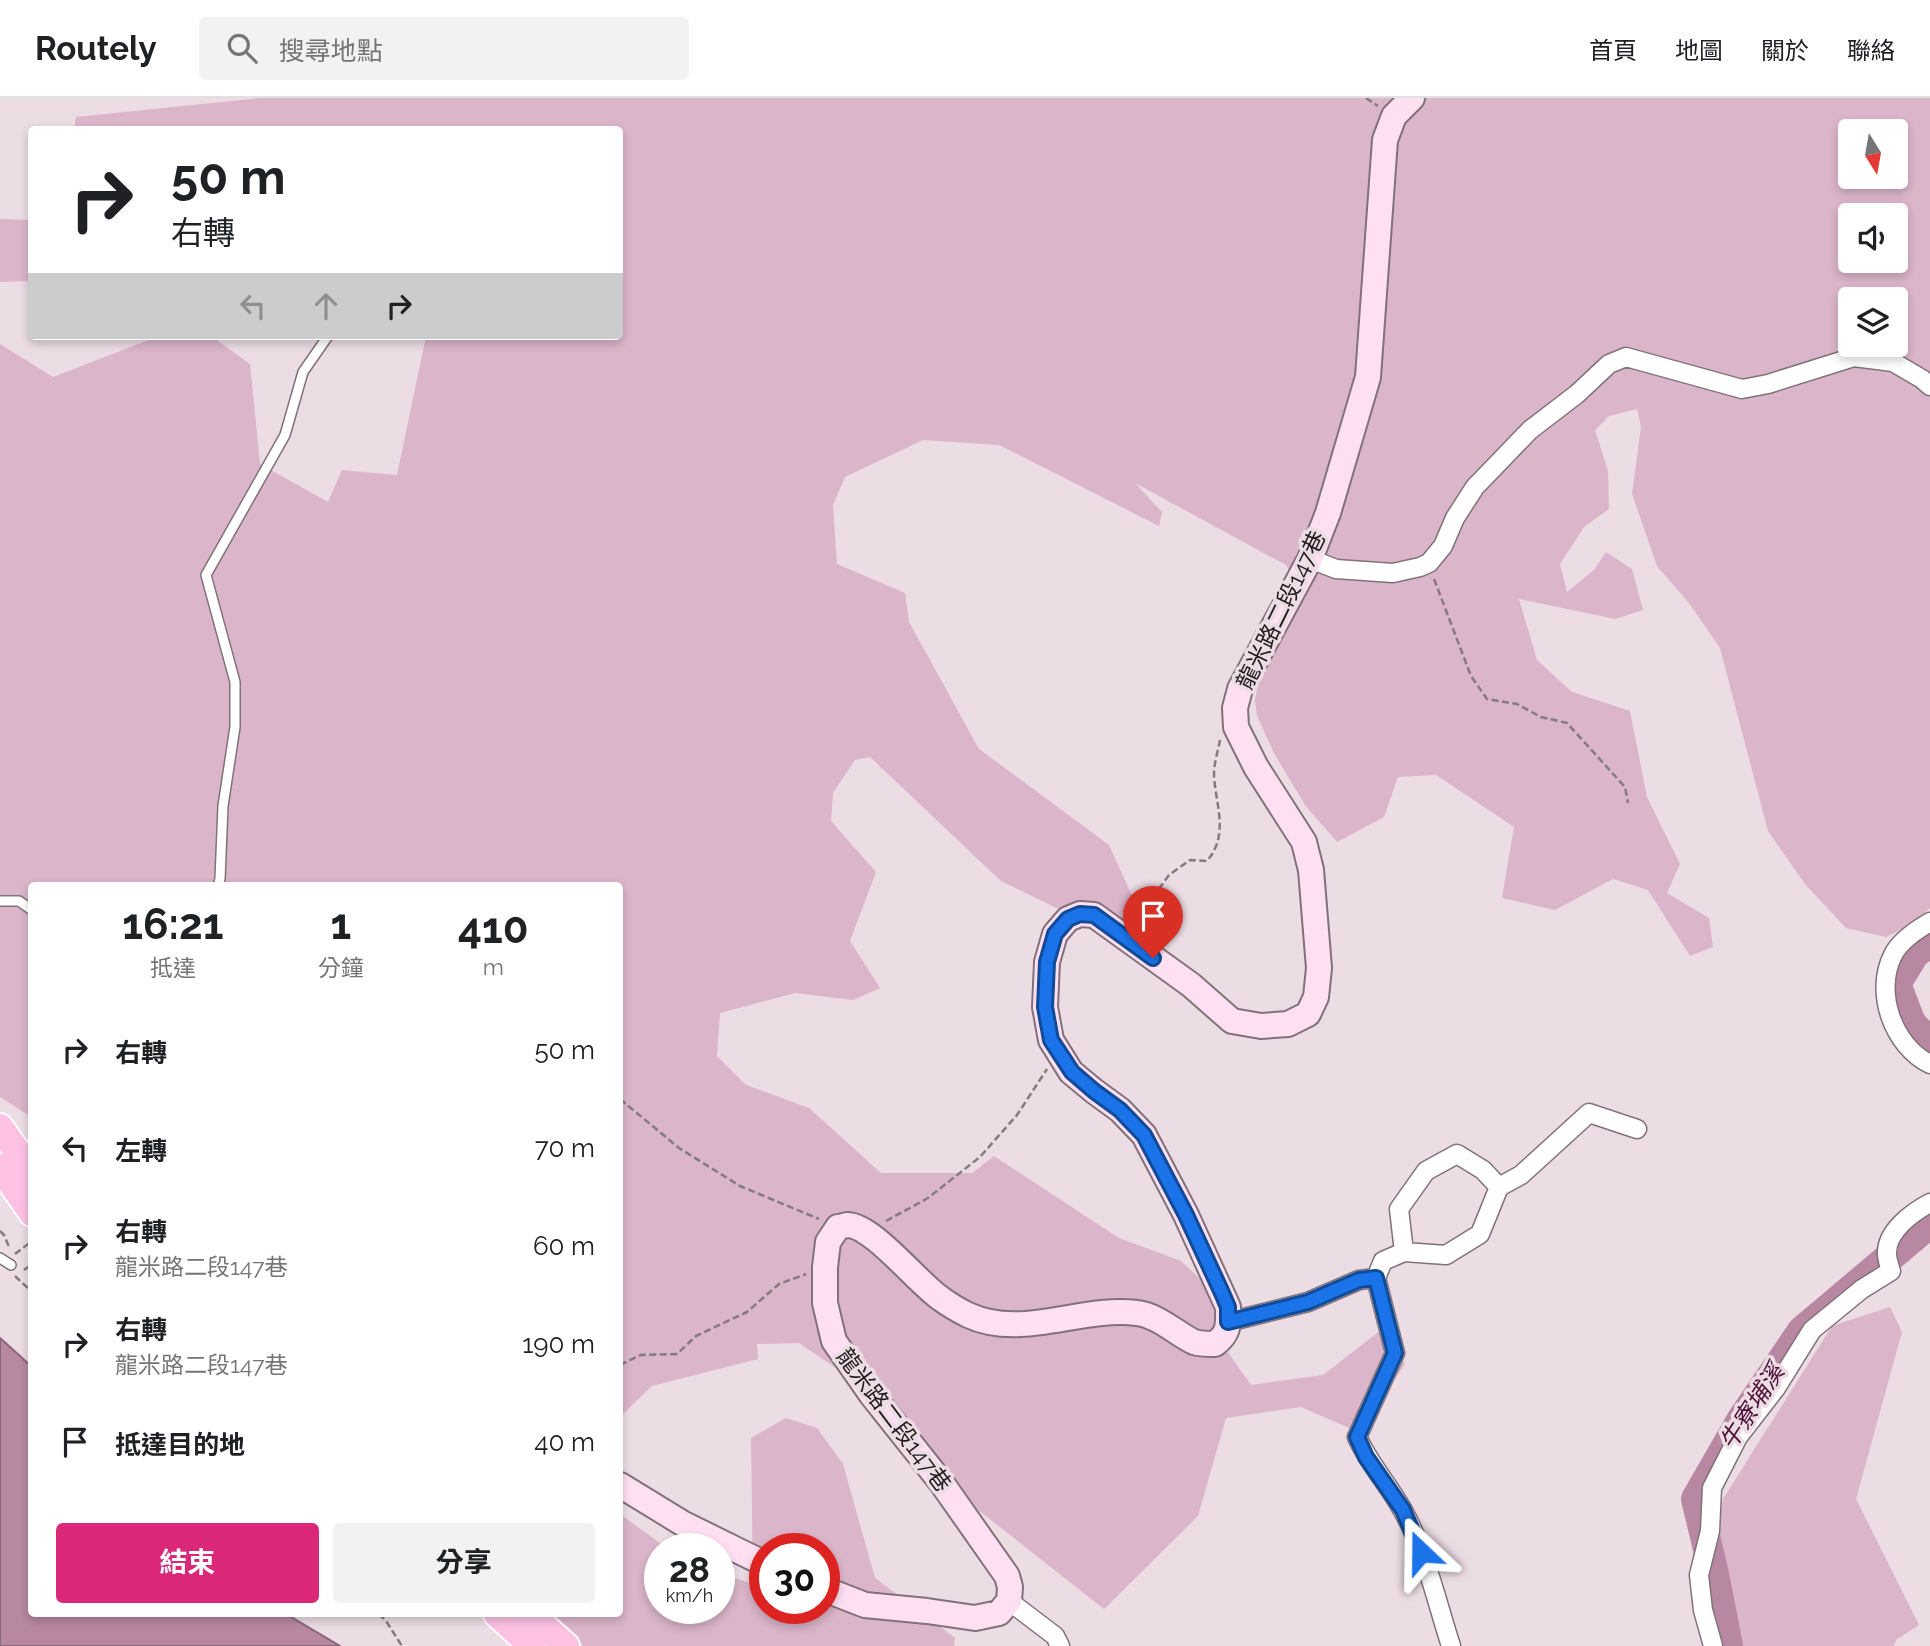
<!DOCTYPE html>
<html lang="zh-TW">
<head>
<meta charset="utf-8">
<style>
	body { margin:0; font-family:Raleway,"Noto Sans TC",sans-serif; background:#f2f2f2; color:#202124; height:100vh; display:flex; flex-direction:column; font-size:26px; white-space:nowrap }
	* { box-sizing:border-box; margin:0 }
	p { font-size:23px; color:#757577 }
	.icon { flex:none; width:38px; height:38px; fill:none; stroke:currentColor; stroke-width:2; stroke-linecap:round; stroke-linejoin:round }
	.map { position:relative; flex:1; overflow:hidden }
	.panel { position:absolute; left:28px; top:784px; width:595px; height:735px; display:flex; flex-direction:column; background:#fff; border-radius:7px; box-shadow:0 4px 10px #0003 }
	.panel>* { flex:none }
	.top-card { position:absolute; left:28px; top:28px; width:595px; height:214px; border-radius:7px; box-shadow:0 4px 10px #0003; background:#fff; color:#202124; overflow:hidden }
	.needle { width:46px; rotate:169deg }
	.buttons { position:absolute; left:1838px; top:21px; display:grid; gap:14px }
	.buttons a { display:grid; place-items:center; width:70px; height:70px; border-radius:7px; background:#fff; box-shadow:0 4px 10px #0003; font-size:35px }
	.speed { position:absolute; left:644px; top:1435px; display:flex; gap:14px; font-size:35px; font-weight:700; text-align:center }
	.speed>* { display:grid; place-content:center; width:91px; height:91px; border-radius:50%; background:#fff; box-shadow:0 4px 10px #0003; line-height:1 }
	.speed small { font-size:18px; font-weight:400 }
	.speed .limit { border:10px solid #d22; background:#fff; color:#111 }
	.pin { position:absolute; display:grid; place-items:center; width:60px; height:60px; color:#fff; margin:-72px -30px; border-radius:50% 50% 50% 0; rotate:-45deg; box-shadow:0 0 7px #0007 }
	.pin .icon { rotate:45deg }
	.me { position:absolute; width:77px; margin:-38px; rotate:337deg; stroke-linejoin:round; filter:drop-shadow(0 0 5px #0008) }
	.turn { display:flex; align-items:center; gap:24px; height:147px; padding:0 28px; font-size:32px }
	.turn .icon { width:91px; height:91px; stroke-width:2.5 }
	.turn b { display:block; font-size:49px; line-height:60px }
	.lanes { display:flex; align-items:center; height:66px; padding:0 28px; background:#0003; justify-content:center; gap:35px; direction:ltr }
	.lanes .off { opacity:.35 }
	.eta { display:flex; justify-content:space-evenly; align-items:center; height:119px; text-align:center }
	.eta b { font-size:42px; font-weight:700; line-height:49px }
	.action { display:flex; gap:14px; margin-top:auto; padding:14px 28px }
	.action a { flex:1; height:80px; border-radius:7px; background:#db2777; color:#fff; font-size:28px; font-weight:700; line-height:80px; text-align:center }
	.action a+a { background:#f2f2f2; color:#202124 }
	ul { padding:0; list-style:none }
	li { display:flex; align-items:center; gap:21px; height:98px; padding:0 28px }
	li div { flex:1 }
	li b { display:block; font-size:26px }
	li em { font-style:normal }
	header { display:flex; align-items:center; gap:42px; box-sizing:border-box; height:98px; padding:0 35px; background:#fff; border-bottom:2px solid #e0e0e0 }
	header strong { font-size:33px }
	nav { display:flex; gap:38px; margin-inline-start:auto; font-size:24px }
	.search { width:490px; height:63px; background:#f2f2f2; display:flex; align-items:center; gap:18px; box-sizing:border-box; padding:0 24px; border-radius:7px; color:#757577; font-size:26px }
	.map>svg:first-child { display:block }
	.green { fill:#dbb5ca; fill-rule:evenodd }
	.water { fill:#b887a2; stroke:#8a667a; stroke-width:2 }
	.lines { fill:none; stroke-linecap:round; stroke-linejoin:round }
	.river { stroke:#b887a2; stroke-width:30 }
	.lane-casing { stroke:#81727a; stroke-width:12 }
	.street-casing { stroke:#81727a; stroke-width:21 }
	.secondary-casing { stroke:#81727a; stroke-width:28 }
	.primary-casing { stroke:#fff; stroke-width:30 }
	.path { stroke:#857a80; stroke-width:2.5; stroke-dasharray:7 3.5; stroke-linecap:butt }
	.lane { stroke:#fff; stroke-width:9 }
	.street { stroke:#fff; stroke-width:18 }
	.secondary { stroke:#fee0f2; stroke-width:24 }
	.primary { stroke:#fdc1e4; stroke-width:26 }
	.route-casing { stroke:#114b97; stroke-width:18 }
	.route { stroke:#1a73e8; stroke-width:12 }
	.labels { text-anchor:middle; stroke-width:7; stroke-linejoin:round; paint-order:stroke }
	.street-label { font-size:23px; fill:#201a1d; stroke:#ecdce4 }
	.water-label { font-size:24px; font-style:italic; fill:#4d1139; stroke:#ecdce4 }
</style>
</head>
<body>
<header>
<strong>Routely</strong>
<div class="search"><svg class="icon" aria-label="search" viewBox="0 0 24 24"><circle cx="10" cy="10" r="6"/><path d="M15 15l6 6"/></svg>搜尋地點</div>
<nav><a>首頁</a><a>地圖</a><a>關於</a><a>聯絡</a></nav>
</header>
<div class="map">
<svg width="1930" height="1548" viewBox="0 0 1930 1548">
	<rect width="100%" height="100%" fill="#ecdce4"/>
	<path class="green" d="M260,0H1930V810L1909,828L1886,839L1846,830L1805,786L1768,733L1720,550L1689,505L1657,468L1632,396L1641,329L1637,311L1609,318L1595,332L1608,373L1609,411L1584,429L1560,466L1567,494L1594,472L1606,454L1632,471L1643,512L1615,521L1519,501L1537,562L1572,594L1630,613L1647,699L1680,766L1667,795L1709,820L1713,849L1690,858L1648,792L1613,781L1555,812L1502,800L1514,729L1436,677L1398,679L1384,719L1337,744L1305,707L1274,655L1257,618L1255,602L1261,571L1306,498L1286,467L1135,385L1162,414L1159,428L999,347L923,342L845,379L833,407L837,466L905,495L909,524L979,651L1109,747L1138,811L1121,828L1079,821L1001,783L870,659L855,662L833,695L831,723L876,774L850,843L880,890L853,902L795,895L720,915L717,958L746,987L809,1010L881,1075H972L994,1058L1119,1140L1181,1163L1224,1203L1222,1246L1251,1287L1323,1277L1381,1232L1405,1266L1358,1334L1301,1309L1226,1320L1198,1418L1104,1511L963,1400L892,1308L799,1245L757,1246L758,1261L652,1288L620,1319V788H32L31,1019L0,999V246L53,279L159,238H211L250,266L260,366L328,404L342,372L397,377L426,238H620V32L74,31L76,19ZM1850,33H1895V79H1850ZM1850,117H1895V163H1850ZM1850,201H1895V247H1850Z
		M0,121L31,122V183L0,184Z
		M1890,1209L1902,1234L1856,1401L1919,1527L1896,1542L1894,1548H1714L1702,1499L1723,1401L1832,1228Z
		M786,1320L817,1330L843,1366L875,1480L955,1540L954,1548H583L553,1516H620V1416L668,1451H660V1510H719V1475L753,1486L751,1340ZM765,1451H824V1510H765Z"/>
	<path class="water" d="M0,1240L31,1268L32,1516H286L340,1548H0Z"/>
	<g class="lines">
		<path class="river" d="M1930,845L1915,855L1896,886L1911,925L1930,945
			M1728,1548L1714,1476L1696,1401L1742,1321L1802,1233L1930,1125"/>
		<defs>
			<path id="lane" d="M218,788L220,781L223,708L235,629V584L206,477L285,337L303,274L328,238
				M0,803H19L32,812
				M0,1160L11,1167"/>
			<path id="street" d="M1310,461L1336,471L1393,475L1420,469L1429,465L1443,448L1455,420L1475,389L1503,360L1530,332L1577,296L1609,266L1626,259L1742,291L1768,286L1854,259L1893,264L1922,281L1930,288
				M1930,824C1918,831 1899,844 1893,857C1874,894 1893,948 1930,966
				M1404,1154L1399,1111L1426,1073L1457,1056L1483,1072L1499,1089
				M1376,1180L1383,1163L1404,1154L1446,1157L1480,1136L1499,1089L1521,1077L1589,1015L1637,1031
				M1228,1224L1308,1204L1359,1182L1376,1180L1395,1255L1357,1339C1370,1367 1388,1386 1402,1411C1425,1451 1437,1505 1451,1548
				M1009,1503L1055,1538L1060,1548
				M1713,1548L1703,1512L1699,1477L1710,1433L1712,1390L1738,1339L1776,1290L1812,1232L1862,1191L1891,1173C1889,1167 1887,1161 1887,1156C1886,1133 1913,1114 1930,1105"/>
			<path id="secondary" d="M620,1387L682,1425L765,1466
				M824,1491L865,1507L927,1513L975,1520L999,1515L1009,1503L1010,1489L1007,1478L941,1384L871,1296L834,1243L825,1205V1169L828,1144L838,1129C841,1129 845,1127 848,1127C873,1128 918,1185 940,1200C948,1206 958,1212 968,1217C1022,1242 1080,1208 1137,1215C1157,1217 1177,1236 1194,1244C1200,1246 1209,1246 1215,1246C1230,1234 1228,1227 1228,1209L1186,1117L1144,1037L1120,1012L1094,993L1071,974L1051,942L1045,909L1047,864L1055,836L1068,821L1080,816L1094,817L1191,887L1232,923L1261,928L1288,926L1308,916L1316,899L1319,870L1311,772L1304,744L1256,669L1236,629L1235,610L1240,591L1310,461L1328,415L1368,279L1385,42L1394,18L1412,0"/>
			<path id="primary" d="M0,1029L32,1075
				M0,1069L32,1115
				M497,1516L532,1548
				M530,1516L566,1548"/>
		</defs>
		<use href="#lane" class="lane-casing"/>
		<use href="#street" class="street-casing"/>
		<use href="#secondary" class="secondary-casing"/>
		<use href="#primary" class="primary-casing"/>
		<path class="path" d="M1366,0L1378,8
			M1434,481L1471,578L1487,601L1517,606L1541,619L1567,625L1625,689L1628,705
			M1124,814L1156,795L1169,777L1190,762L1207,763C1230,736 1215,706 1214,676C1214,665 1218,653 1220,642
			M620,1001L679,1050L740,1088L819,1121
			M886,1123L928,1100L980,1059L1017,1017L1047,971
			M0,1133L4,1137L10,1151
			M15,1156L32,1143
			M24,1172L32,1166
			M15,1178L32,1194
			M620,1267L641,1257L677,1256L696,1238L747,1214L779,1186L806,1176
			M379,1516L386,1523L402,1548"/>
		<use href="#lane" class="lane"/>
		<use href="#street" class="street"/>
		<use href="#secondary" class="secondary"/>
		<use href="#primary" class="primary"/>
	</g>
	<g class="lines">
		<defs>
			<path id="route" d="M1153,860L1094,817L1080,816L1068,821L1055,836L1047,864L1045,909L1051,942L1072,974L1094,993L1120,1012L1144,1037L1186,1117L1222,1195L1228,1209V1224L1308,1204L1359,1182L1376,1180L1395,1255L1357,1339L1366,1359L1403,1412L1421,1454"/>
		</defs>
		<use href="#route" class="route-casing"/>
		<use href="#route" class="route"/>
	</g>
	<g class="labels">
		<g class="street-label">
			<text transform="translate(1281 512) rotate(-64)" y="8">龍米路二段147巷</text>
			<text transform="translate(894 1322) rotate(53)" y="8">龍米路二段147巷</text>
		</g>
		<g class="water-label">
			<text transform="translate(1752 1309) rotate(-57)" y="8">牛寮埔溪</text>
		</g>
	</g>
</svg>
<div class="buttons">
<a><svg class="needle" viewBox="-14 -14 28 28"><path d="M0-13l5 13h-10z" fill="#e53935"/><path d="M0 13l5-13h-10z" fill="#757577"/></svg></a>
<a><svg class="icon" aria-label="sound" viewBox="0 0 24 24"><path d="M4 9h4l5-4v14l-5-4H4zM17 9q2 3 0 6"/></svg></a>
<a><svg class="icon" aria-label="layers" viewBox="0 0 24 24"><path d="M12 4l9 5-9 5-9-5zM3 14l9 5 9-5"/></svg></a>
</div>
<div class="speed"><div>28<small>km/h</small></div><div class="limit">30</div></div>
<div class="pin" style="left:1153px;top:860px;background:#d93025"><svg class="icon" aria-label="arrive" viewBox="0 0 24 24"><path d="M6 21V4h12l-3 4 3 4H6"/></svg></div>
<svg class="me" style="left:1421px;top:1454px" viewBox="-20 -20 40 40"><path d="M0-17L14 15 0 8-14 15z" fill="#1a73e8" stroke="#fff" stroke-width="4"/></svg>
<div class="top-card">
<div class="turn"><svg class="icon" aria-label="right" viewBox="0 0 24 24"><path d="M7 20v-9h11M14 6l5 5-5 5"/></svg><div><b>50 m</b>右轉</div></div>
<div class="lanes"><svg class="icon off" aria-label="left" viewBox="0 0 24 24"><path d="M17 20v-9H6M10 6l-5 5 5 5"/></svg><svg class="icon off" aria-label="ahead" viewBox="0 0 24 24"><path d="M12 20V5M6 11l6-6 6 6"/></svg><svg class="icon" aria-label="right" viewBox="0 0 24 24"><path d="M7 20v-9h11M14 6l5 5-5 5"/></svg></div>
</div>
<section class="panel">
<div class="eta">
<div><b>16:21</b><p>抵達</p></div>
<div><b>1</b><p>分鐘</p></div>
<div><b>410</b><p>m</p></div>
</div>
<ul>
<li><svg class="icon" aria-label="right" viewBox="0 0 24 24"><path d="M7 20v-9h11M14 6l5 5-5 5"/></svg><div><b>右轉</b></div><em>50 m</em></li>
<li><svg class="icon" aria-label="left" viewBox="0 0 24 24"><path d="M17 20v-9H6M10 6l-5 5 5 5"/></svg><div><b>左轉</b></div><em>70 m</em></li>
<li><svg class="icon" aria-label="right" viewBox="0 0 24 24"><path d="M7 20v-9h11M14 6l5 5-5 5"/></svg><div><b>右轉</b><p>龍米路二段147巷</p></div><em>60 m</em></li>
<li><svg class="icon" aria-label="right" viewBox="0 0 24 24"><path d="M7 20v-9h11M14 6l5 5-5 5"/></svg><div><b>右轉</b><p>龍米路二段147巷</p></div><em>190 m</em></li>
<li><svg class="icon" aria-label="arrive" viewBox="0 0 24 24"><path d="M6 21V4h12l-3 4 3 4H6"/></svg><div><b>抵達目的地</b></div><em>40 m</em></li>
</ul>
<div class="action"><a>結束</a><a>分享</a></div>
</section>
</div>
</body>
</html>
